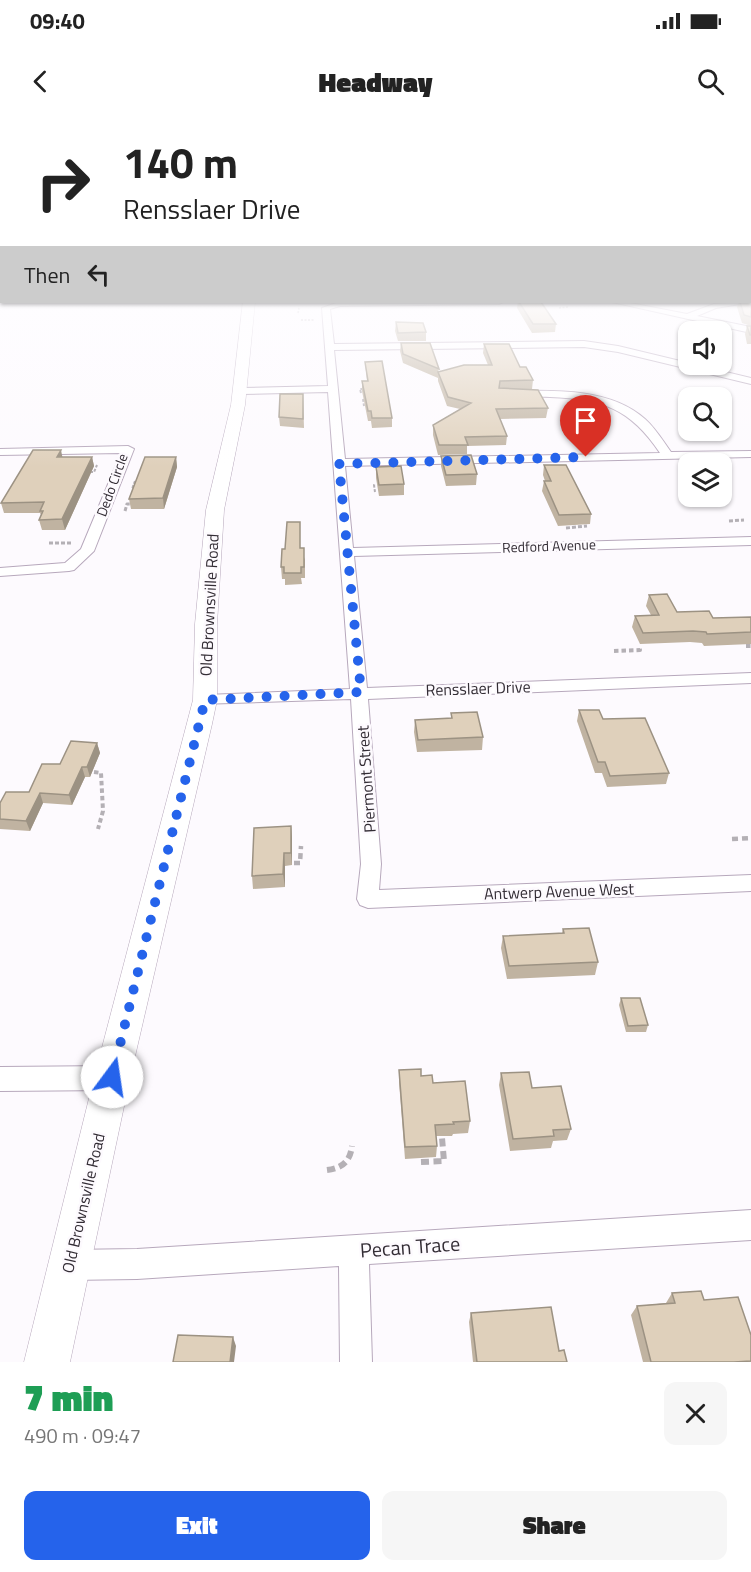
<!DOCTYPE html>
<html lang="en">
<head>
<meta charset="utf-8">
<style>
	body { margin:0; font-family:"Titillium Web",sans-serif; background:#f6f6f6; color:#222; height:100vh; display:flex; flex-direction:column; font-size:22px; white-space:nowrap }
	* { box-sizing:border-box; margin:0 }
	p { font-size:20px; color:#767676 }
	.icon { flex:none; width:33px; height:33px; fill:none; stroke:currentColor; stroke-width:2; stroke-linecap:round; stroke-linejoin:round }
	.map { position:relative; height:1242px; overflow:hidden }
	.drawer { display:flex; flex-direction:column; background:#fff; flex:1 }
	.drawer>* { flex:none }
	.guide { position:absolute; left:0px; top:0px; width:752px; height:183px; box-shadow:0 2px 4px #0004; background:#fff; color:#222; overflow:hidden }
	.controls { position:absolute; left:678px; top:201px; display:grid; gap:12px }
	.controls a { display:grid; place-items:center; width:54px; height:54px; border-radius:12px; background:#fff; box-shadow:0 2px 4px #0004; font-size:30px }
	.pin { position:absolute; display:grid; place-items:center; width:51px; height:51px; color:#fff; margin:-62px -26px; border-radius:50% 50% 50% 0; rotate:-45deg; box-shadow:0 0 6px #0007 }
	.pin .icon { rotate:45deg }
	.me { position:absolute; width:66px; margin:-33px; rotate:14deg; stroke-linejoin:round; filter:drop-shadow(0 0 4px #0008) }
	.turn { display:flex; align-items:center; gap:21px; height:126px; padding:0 24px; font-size:27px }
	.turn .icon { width:78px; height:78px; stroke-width:2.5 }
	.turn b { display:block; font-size:42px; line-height:51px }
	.then { display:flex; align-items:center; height:57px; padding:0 24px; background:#0003; gap:12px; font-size:22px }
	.round { display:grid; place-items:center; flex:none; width:63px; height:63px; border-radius:12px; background:#f6f6f6 }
	.head { display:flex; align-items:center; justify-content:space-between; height:102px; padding:0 24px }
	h1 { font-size:36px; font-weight:800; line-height:45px; color:#1e9e55 }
	.button { display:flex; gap:12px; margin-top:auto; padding:12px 24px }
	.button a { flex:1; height:69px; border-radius:12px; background:#2563eb; color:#fff; font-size:24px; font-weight:800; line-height:69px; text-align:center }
	.button a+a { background:#f6f6f6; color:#222 }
	.status { display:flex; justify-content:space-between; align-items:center; height:42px; padding:0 30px; background:#fff; direction:ltr }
	.status svg { height:16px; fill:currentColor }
	header { display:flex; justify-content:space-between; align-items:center; height:78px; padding:0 24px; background:#fff; font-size:27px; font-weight:800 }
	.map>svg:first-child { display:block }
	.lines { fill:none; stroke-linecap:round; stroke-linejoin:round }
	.street-casing { stroke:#b7a8bc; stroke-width:2 }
	.secondary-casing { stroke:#b7a8bc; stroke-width:1 }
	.path-far5 { stroke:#b4b0b5; stroke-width:1.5; stroke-dasharray:2 1.5; stroke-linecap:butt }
	.path-far4 { stroke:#b4b0b5; stroke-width:2; stroke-dasharray:3 1.5; stroke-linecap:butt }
	.path-far3 { stroke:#b4b0b5; stroke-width:3; stroke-dasharray:4 2; stroke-linecap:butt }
	.path-far2 { stroke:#b4b0b5; stroke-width:4; stroke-dasharray:4.5 3; stroke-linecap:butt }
	.path-far1 { stroke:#b4b0b5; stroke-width:4.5; stroke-dasharray:6 4; stroke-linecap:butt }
	.path { stroke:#b4b0b5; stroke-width:6; stroke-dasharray:8 4.5; stroke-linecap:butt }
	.street { fill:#fff; fill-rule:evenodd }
	.secondary { fill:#fff; fill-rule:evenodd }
	.wall { fill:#c0b3a1 }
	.shaded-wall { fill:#9c9283 }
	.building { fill:#dfd0bb; stroke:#9c9283; stroke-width:1.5 }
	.route { stroke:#2563eb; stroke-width:10; stroke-dasharray:0 18 }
	.labels { text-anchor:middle; stroke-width:5; stroke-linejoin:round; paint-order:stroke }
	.far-street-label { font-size:14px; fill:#332d35; stroke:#fdfafe }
	.street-label { font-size:16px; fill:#332d35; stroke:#fdfafe }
	.near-street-label { font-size:20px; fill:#332d35; stroke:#fdfafe }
</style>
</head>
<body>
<div class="status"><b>09:40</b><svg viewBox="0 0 49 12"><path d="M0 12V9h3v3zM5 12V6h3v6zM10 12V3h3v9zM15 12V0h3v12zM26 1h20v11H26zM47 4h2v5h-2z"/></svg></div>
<header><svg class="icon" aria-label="back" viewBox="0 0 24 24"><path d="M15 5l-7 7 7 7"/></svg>Headway<svg class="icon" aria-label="search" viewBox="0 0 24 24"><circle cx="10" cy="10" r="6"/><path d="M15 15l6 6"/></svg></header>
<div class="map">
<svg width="751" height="1242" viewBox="0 0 751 1242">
	<rect width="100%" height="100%" fill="#fdfafe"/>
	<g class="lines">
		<defs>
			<path id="street" d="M339,182H503L499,184L340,186L330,189L334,224L584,221L618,226L751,258V264L618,232L584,227L334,230L345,339L660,333C630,288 602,279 550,277C537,276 524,278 512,276V272L516,271C558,270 612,269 645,299C656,309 663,321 671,332L751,331V337L345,346L353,428L751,417V425L354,436L367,568L751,553V563L368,579L381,744L379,770L751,755V771L368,788L360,785L357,779L361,744L351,579L199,584L196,580L199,576L205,575L350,569L328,272L240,274L235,271L240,268L328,266L322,188Z
				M612,182H625L687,194L714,184L741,182L740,184L716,188L697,196L751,207V213Z
				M128,326L134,329L94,431L74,450L69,451L0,456V448L65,443L81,429L121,333L0,335V329Z
				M112,946L121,949L125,958L121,967L112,970L0,971V947Z
				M751,1090V1120L369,1144L372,1242H340L339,1146L137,1159L69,1160L58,1156L54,1145L58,1134L69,1130L137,1129Z"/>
			<path id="secondary" d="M243,182H255L245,285L224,390L217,504V580L212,604L130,958L70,1242H24L94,958L193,580L195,504L206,390L231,285Z"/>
		</defs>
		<use href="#street" class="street-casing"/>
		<use href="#secondary" class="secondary-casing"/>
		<path class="path-far5" d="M559,188L568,187
			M298,193L299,188
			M301,200H315"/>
		<path class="path-far4" d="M361,273L360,269H366
			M363,279L364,286
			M90,352H94L97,345
			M135,361L132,369H135
			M375,372L374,365H376"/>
		<path class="path-far3" d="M125,391L127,384H130
			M729,401L744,400
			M566,408L587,406
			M49,423H72"/>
		<path class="path-far2" d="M746,526H751
			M614,531L640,530L639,528
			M94,652L101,653L103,691L98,709"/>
		<path class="path-far1" d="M732,719L751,718
			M294,743H300L301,726"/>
		<path class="path" d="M421,1042L444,1041L442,1018
			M327,1050C342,1048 350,1042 352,1026"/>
		<use href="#street" class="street"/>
		<use href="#secondary" class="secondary"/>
	</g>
	<path class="wall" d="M751,173V224H747L745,214L747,206H751L742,203L737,187L739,182H750Z
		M518,182H541L556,204L555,212L532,213L517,188Z
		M396,202L426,212V221H398L395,211Z
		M401,223L439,249L438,252L488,245L483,233L484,224L520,247L533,260L532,269H517L548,288L546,298L500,299L507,316L506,325L467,326V334L438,335L433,315V305L460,289L447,286L438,261V258L403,243L400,231Z
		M365,242L392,298V307L372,308L371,301H368L362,271V261H367Z
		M303,274L304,308L280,306L279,297Z
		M441,336L477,354L476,365L446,366L441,346Z
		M63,337H92L94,346L65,410H42L39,400L41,395L40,393H4L1,383Z
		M176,337L177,347L164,389H131L129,379Z
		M544,345L591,394L590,404L558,406L542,371L544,361H545L543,355Z
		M376,347L404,364V375L379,376L376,358Z
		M301,428L305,440V458H301L302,464L285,465V459H282L281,447Z
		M649,475L677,492L713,498L751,497V524L704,526L702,523L690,522L640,524L632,507L635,496L651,495L646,486Z
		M579,590L603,599L669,653L666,664L607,667L602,653H595L577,601Z
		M451,593L483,617L482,630L417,632L414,612L415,600L451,598Z
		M97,623L100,633L90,657H85L72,685L43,683L30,711L0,709V683L29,672Z
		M291,706L292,719V745L285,746V767L253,769L252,756Z
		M563,809L598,842L595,855L507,859L501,828L503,816L562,813Z
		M621,878L648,905L646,912H626L619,885Z
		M399,950L421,956L433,963L470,1001L468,1013L453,1014L452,1016H436L437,1026L436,1037L405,1039L399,962Z
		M501,953L532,968L571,1009L567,1020L553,1021L551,1028L510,1031L499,965Z
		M672,1173L704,1180L751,1215V1242H643L631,1195L637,1186L666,1183Z
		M471,1193L559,1231L567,1242H473L469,1202Z"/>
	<path class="shaded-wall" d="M61,330L63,340L57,337Z
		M92,337L94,346L65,410L62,399Z
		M176,337L177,347L164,389L163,378Z
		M97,623L100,633L90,657L87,647Z
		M82,647L85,657L72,685L69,675Z
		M40,673L43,683L30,711L26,701Z
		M291,706L292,719V745L291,733Z
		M284,733L285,746V767L283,754Z
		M233,1217L236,1226L234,1242H230Z"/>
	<path class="building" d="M750,173H751V197L744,195L740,182H750Z
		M519,182H541L556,204H533Z
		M396,202L423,203L426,212L398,213Z
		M747,206H751V215H750Z
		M401,223H430L439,249L403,234Z
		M484,224H509L520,247H526L533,260L500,261L499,268L538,270L548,288L496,289L507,316L465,317L468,325H439L433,305L471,283L448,277L438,252L464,245H492Z
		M382,241L392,298H372L371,291H368L362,261H368L365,242Z
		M280,274H303V299L279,297Z
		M33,330H61L57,337H92L62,399L39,400L43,391H40L44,382L1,383Z
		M471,335L477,354L446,355L441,336Z
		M145,337H176L163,378L129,379Z
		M544,345H566L591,394L559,395L544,361H551Z
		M401,346L404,364L379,365L376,347Z
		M287,402H300V428H304V447H301V453H284V447H281L282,429H285Z
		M667,474L677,492L709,491L713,498L751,497V512L707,514L706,512L693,511L643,513L635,496L659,495L649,475Z
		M579,590H599L603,599L645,598L669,653L610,656L605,642H598Z
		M477,592L483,617L418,620L415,600L452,598L451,593Z
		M71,621L97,623L87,647H82L69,675L40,673L26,701L0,699V683L6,672H29L42,644H60Z
		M291,706V733H284L283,754L252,756L254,708Z
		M589,808L598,842L509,846L503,816L564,813L563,809Z
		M621,878H640L648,905L628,906Z
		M421,949V956L432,955L433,963L465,961L470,1001L453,1002L454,1004L435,1005L437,1026L405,1027L399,950Z
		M529,952L532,968L561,966L571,1009L553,1010L554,1016L513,1019L501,953Z
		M701,1171L704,1180L738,1177L751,1215V1241L734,1242H651L637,1186L675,1183L672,1173Z
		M551,1187L559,1231L564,1230L567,1242H477L471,1193Z
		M178,1215L233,1217L230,1242H173Z"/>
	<linearGradient id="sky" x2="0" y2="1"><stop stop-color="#93c0ec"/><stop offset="0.5" stop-color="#fefdff"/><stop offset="1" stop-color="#fefdff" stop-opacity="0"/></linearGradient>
	<rect width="751" height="347" fill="url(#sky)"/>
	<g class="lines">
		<path class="route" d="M112,957L205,580L361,572L339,344L586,337"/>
	</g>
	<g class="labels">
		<g class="far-street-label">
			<text transform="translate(112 365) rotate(-70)" y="5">Dedo Circle</text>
			<text transform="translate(549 426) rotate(-2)" y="5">Redford Avenue</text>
		</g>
		<g class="street-label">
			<text transform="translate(209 485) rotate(-87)" y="6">Old Brownsville Road</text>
			<text transform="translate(478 568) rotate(-2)" y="6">Rensslaer Drive</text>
			<text transform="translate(366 659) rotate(-94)" y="6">Piermont Street</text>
			<text transform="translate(559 771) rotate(-2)" y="6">Antwerp Avenue West</text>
			<text transform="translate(83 1083) rotate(-77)" y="6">Old Brownsville Road</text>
		</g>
		<g class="near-street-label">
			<text transform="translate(410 1127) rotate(-4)" y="7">Pecan Trace</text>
		</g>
	</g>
</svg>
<div class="controls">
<a><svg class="icon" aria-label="sound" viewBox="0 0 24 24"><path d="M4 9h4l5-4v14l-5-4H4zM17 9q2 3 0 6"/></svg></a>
<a><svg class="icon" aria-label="search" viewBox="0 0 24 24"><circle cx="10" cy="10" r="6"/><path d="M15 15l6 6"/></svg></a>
<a><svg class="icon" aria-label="layers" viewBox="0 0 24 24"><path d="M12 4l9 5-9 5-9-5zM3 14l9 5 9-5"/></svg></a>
</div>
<div class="pin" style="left:586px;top:337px;background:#d93025"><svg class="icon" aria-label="arrive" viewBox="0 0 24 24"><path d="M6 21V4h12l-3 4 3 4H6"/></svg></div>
<svg class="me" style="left:112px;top:957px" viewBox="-20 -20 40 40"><circle r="19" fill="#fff"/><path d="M0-13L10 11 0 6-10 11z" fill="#2563eb"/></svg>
<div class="guide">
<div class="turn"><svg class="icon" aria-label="right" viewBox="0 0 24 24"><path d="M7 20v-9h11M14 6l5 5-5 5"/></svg><div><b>140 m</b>Rensslaer Drive</div></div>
<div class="then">Then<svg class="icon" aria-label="left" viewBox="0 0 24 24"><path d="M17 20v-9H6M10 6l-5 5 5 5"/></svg></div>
</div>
</div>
<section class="drawer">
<div class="head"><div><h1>7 min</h1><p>490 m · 09:47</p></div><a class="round"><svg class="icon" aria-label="close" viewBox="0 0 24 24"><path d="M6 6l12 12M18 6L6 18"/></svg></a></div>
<div class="button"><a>Exit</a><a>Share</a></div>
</section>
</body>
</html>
